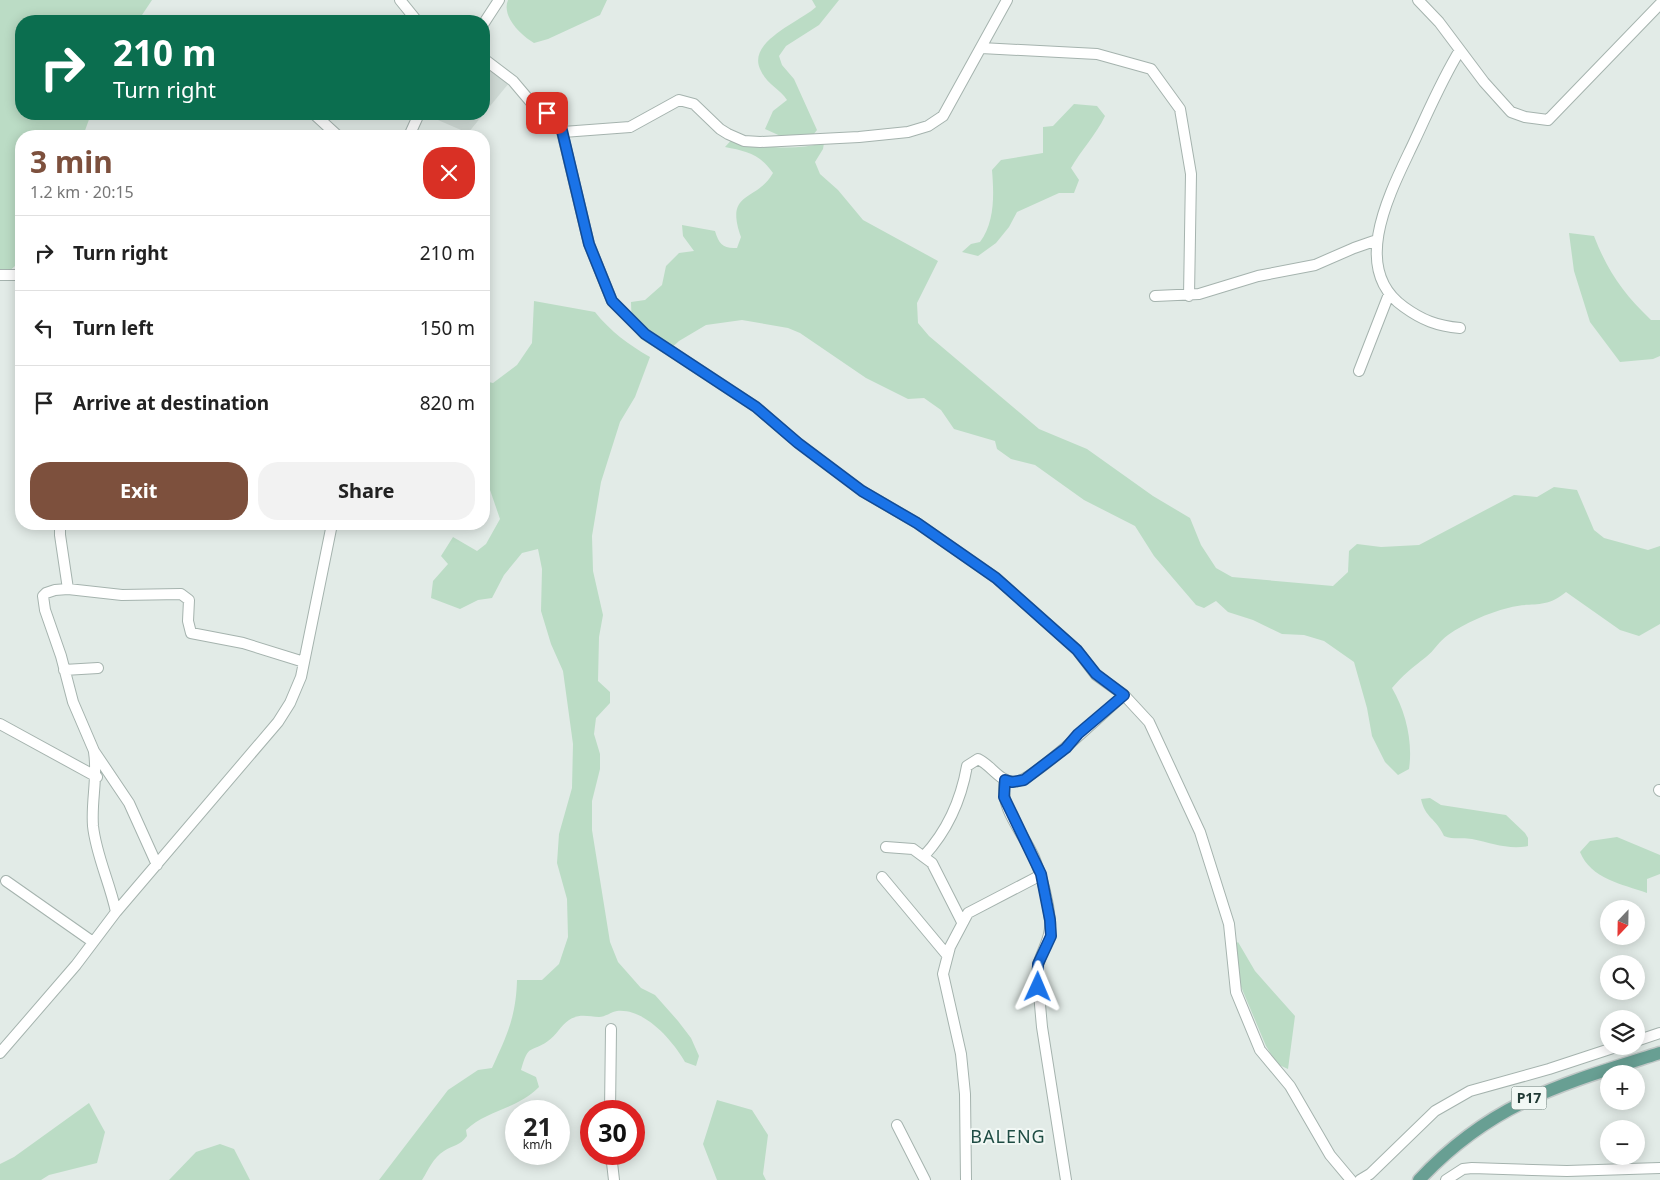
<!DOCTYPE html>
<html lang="en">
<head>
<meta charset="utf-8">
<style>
	body { margin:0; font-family:"Noto Sans",sans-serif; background:#f2f2f2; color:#222; height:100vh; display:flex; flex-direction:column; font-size:19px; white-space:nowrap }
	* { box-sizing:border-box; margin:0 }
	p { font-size:16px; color:#767676 }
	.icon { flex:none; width:28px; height:28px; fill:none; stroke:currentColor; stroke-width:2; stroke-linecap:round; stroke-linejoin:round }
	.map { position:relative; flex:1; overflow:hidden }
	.sheet { position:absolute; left:15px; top:130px; width:475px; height:400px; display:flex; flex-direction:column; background:#fff; border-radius:20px; box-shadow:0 2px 12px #0003 }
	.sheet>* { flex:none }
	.top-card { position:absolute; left:15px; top:15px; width:475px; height:105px; border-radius:20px; box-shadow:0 2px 12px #0003; background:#0b6e4f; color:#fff; overflow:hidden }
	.needle { width:32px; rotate:202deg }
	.controls { position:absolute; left:1600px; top:900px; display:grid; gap:10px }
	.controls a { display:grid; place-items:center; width:45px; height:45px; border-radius:50%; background:#fff; box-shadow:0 2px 12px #0003; font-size:25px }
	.speed { position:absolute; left:505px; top:1100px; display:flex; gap:10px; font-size:25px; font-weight:700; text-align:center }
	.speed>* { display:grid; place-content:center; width:65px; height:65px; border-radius:50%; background:#fff; box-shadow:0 2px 12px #0003; line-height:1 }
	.speed small { font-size:12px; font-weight:400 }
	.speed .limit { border:8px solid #d22; background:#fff; color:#111 }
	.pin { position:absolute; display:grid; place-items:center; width:42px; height:42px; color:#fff; margin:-21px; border-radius:10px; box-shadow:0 2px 8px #0006 }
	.me { position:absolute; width:55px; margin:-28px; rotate:1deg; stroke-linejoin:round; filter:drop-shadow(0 0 4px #0008) }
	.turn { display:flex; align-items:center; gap:18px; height:105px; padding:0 15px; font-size:22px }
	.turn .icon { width:65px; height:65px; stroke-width:2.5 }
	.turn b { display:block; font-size:35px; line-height:42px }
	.round { display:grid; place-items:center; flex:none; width:52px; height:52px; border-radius:20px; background:#f2f2f2 }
	.head { display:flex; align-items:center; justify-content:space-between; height:85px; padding:0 15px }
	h1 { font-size:30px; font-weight:700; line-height:38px; color:#7d503d }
	.cta { display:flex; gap:10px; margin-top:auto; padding:10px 15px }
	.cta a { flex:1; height:58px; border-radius:20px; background:#7d503d; color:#fff; font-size:20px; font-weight:700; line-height:58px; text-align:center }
	.cta a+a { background:#f2f2f2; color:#222 }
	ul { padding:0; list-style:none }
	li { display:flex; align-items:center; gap:15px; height:75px; padding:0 15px; border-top:1px solid #e0e0e0 }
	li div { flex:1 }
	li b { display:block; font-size:19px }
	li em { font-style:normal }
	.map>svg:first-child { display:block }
	.built { fill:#d0dbd6 }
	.green { fill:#bbdcc5 }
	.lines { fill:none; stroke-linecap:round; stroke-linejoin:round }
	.minor-casing { stroke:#a5b3ae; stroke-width:12 }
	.major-casing { stroke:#c1c8c7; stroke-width:15 }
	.minor { stroke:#fff; stroke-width:10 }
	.major { stroke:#689f93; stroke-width:12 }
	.route-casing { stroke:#114b97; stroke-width:12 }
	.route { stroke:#1a73e8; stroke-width:9 }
	.labels { text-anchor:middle; stroke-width:4; stroke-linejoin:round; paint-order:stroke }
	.shield { fill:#f2f8f5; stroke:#60746f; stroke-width:1 }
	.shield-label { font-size:14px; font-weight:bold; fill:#223b36 }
	.quarter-label { font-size:18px; letter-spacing:1px; fill:#1f4d44; stroke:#f2f8f5 }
</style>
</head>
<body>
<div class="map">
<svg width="1660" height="1180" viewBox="0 0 1660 1180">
	<rect width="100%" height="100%" fill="#e2ebe7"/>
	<path class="built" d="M484,66L509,83L468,133L424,114H484Z"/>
	<path class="green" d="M0,0H152L138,21H21V114H91L83,136H21V261L8,272L0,271Z
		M508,0H607L600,15L548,39L534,43C522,36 501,17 508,0Z
		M812,0H839L819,25L786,46L779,56L782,65L794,79L817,130L813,135L785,138L765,129L773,111L787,100C780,89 767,84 761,71C745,42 800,22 816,7Z
		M1074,104L1097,106L1105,116C1096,135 1081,150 1071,168L1079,180L1074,193H1059L1017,212L1009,227L996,243L978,256L962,252L971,244L980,242C995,222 994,194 992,170L1001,160L1043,153V127L1053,126Z
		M735,136C762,150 794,150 824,143L823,149L815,162L820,174L838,190L863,220L938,261L917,303L918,323L929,336L1039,429L1087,449L1153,496L1190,518L1201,545L1216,568L1232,577L1333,586L1348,572L1349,551L1357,544L1381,547L1419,545L1514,495L1537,497L1554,487L1577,490L1594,530L1604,538L1648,550L1660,546V624L1639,636L1620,630L1566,592C1545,610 1531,601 1508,608C1488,613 1465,623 1448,635C1439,641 1434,651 1426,657C1413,667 1402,676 1392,688C1406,712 1413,742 1409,769L1398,775L1385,762L1372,736L1367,708L1354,662L1324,641L1304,635L1282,634L1253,620L1228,612L1216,601L1204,608L1196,605L1154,556L1135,526L1084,500L1035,465L1011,459L997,449L995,441L954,429L941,410L924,398L908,399L866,378L800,333L788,328L742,320L706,325L679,341L665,354C635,335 632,339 631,302L645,300L662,285L666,266L679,253L694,251L683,236L682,225L715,231C719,244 723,249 737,248L741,237C724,190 757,202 773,173C760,154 746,151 725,147Z
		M1569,233L1594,236C1608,272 1623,293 1651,320H1660V356L1653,359L1620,362L1590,322L1574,271Z
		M534,301L595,312C610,331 629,345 650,357L635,397L620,422L601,482L592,536L593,571L603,615L599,637L598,681L610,692V703L596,718L594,734L600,754V769L592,801V830L610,942L618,962L641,988L655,995L678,1021L691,1038L699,1056L696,1066L685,1062C673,1041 645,1008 617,1011C611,1012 605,1017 599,1017C589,1017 580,1013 569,1020C561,1025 556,1036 548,1041C530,1054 529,1042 521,1070L536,1077L539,1087C518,1109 486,1110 466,1130L467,1136C460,1146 453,1145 444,1151C433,1158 429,1169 422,1180H379L448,1090L478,1070L492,1068C507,1035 516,1017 517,980H542L559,964L568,937L567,899L557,863L559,834L572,788L573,744L563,671L551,644L541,611L542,569L538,549L522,553L504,575L492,598L478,600L460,609L431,598L433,581L448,564L441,556L453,537L477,551L486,544L500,519L489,487L484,485V381L493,383L517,365L532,343Z
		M1430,798L1441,805L1506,815L1525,833L1528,838V846C1509,850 1491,843 1472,839C1462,837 1454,840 1444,836C1436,818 1425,818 1421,799Z
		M1617,837L1660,855V874L1647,879V893C1622,884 1591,879 1580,852L1590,841Z
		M1238,942L1255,971L1295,1016L1288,1069L1277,1064L1266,1046L1234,970L1232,947Z
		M717,1100L752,1110L768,1135L763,1174L766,1180H717L703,1144Z
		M89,1103L105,1132L97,1163L49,1175L41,1180H0V1164L14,1157Z
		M220,1144L234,1149L250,1180H169L196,1152Z"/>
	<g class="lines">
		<defs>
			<path id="minor" d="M400,0L417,21
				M1418,0L1439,22L1484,82L1511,112L1525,117L1548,120L1660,4
				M484,23L499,0
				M981,48L1097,54L1151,69L1180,109L1191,174L1189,296
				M484,59L513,81L535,107L559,119L563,132L630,127L679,100L694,104L720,129L728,134L744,141L760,142L859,137L908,132L928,126L943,116L1007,0
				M314,114L338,136
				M559,119L589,244L612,301L645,334L756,407L798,443L862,491L917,523L996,578L1077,650L1096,675L1124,695L1149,722L1200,832L1229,924L1236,992L1260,1050L1290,1086L1330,1155L1351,1180
				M409,136L419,114
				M0,275H21
				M1155,296L1199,294L1258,276L1315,265L1354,248L1377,240
				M1460,328C1437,326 1422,320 1404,307C1348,268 1392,189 1414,142C1429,110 1442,79 1460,50
				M1359,371L1389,294
				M60,524V535L68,589
				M64,670L98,668
				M0,724L97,777
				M94,752C98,777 91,801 93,826C96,855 110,883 116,912
				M1005,780C999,809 1023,832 1034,857C1042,877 1048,899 1050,920C1052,940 1039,953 1037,971L1042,1027L1066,1180
				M1659,790L1660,791
				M886,847L913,849L932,863L962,922
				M924,856C948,830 961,800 967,766L978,759C991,765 998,780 1013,782C1031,784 1106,710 1124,695
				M157,865L129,803L94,751L73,702L61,656L45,610L43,596L46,593L55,590L68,589L122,595L181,594L189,600L188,621L191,633L243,643L304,662
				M882,877L947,955
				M6,881L93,942
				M1636,1041L1660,1033
				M0,1053L76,965L116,912L278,722L290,703L301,677L332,524
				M610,1111L611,1029
				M897,1125L925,1180
				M611,1154L614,1180
				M966,1180L965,1094L961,1054L943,974L950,947L968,913L1041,875
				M1360,1180L1370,1174L1435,1111L1470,1091L1549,1069L1619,1046
				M1446,1180L1463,1169L1472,1168L1567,1171L1660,1168"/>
			<path id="major" d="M1419,1180C1492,1102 1562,1084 1660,1053"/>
		</defs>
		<use href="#minor" class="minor-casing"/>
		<use href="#major" class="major-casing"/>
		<use href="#minor" class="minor"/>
		<use href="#major" class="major"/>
	</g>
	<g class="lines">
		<defs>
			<path id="route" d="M547,113L559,118L589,244L612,301L645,334L756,407L798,443L862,491L917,523L996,578L1077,650L1096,674L1124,695L1078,734L1066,748L1024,780L1012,782L1005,780L1004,797L1041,874L1050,920L1051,936L1038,964V987"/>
		</defs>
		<use href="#route" class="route-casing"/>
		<use href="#route" class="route"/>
	</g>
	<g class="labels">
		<rect class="shield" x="1511.5" y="1086.5" width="35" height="23" rx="4"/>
		<g class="shield-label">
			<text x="1529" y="1103">P17</text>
		</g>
		<g class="quarter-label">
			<text x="1008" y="1143">BALENG</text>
		</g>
	</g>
</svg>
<div class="controls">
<a><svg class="needle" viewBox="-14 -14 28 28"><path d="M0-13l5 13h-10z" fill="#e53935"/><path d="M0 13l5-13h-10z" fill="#767676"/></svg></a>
<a><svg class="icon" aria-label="search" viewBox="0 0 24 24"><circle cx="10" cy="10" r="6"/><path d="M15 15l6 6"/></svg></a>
<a><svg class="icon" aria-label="layers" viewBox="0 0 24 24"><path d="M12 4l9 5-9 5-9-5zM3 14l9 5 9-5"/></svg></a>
<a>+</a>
<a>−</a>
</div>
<div class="speed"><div>21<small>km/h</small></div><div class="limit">30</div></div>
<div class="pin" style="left:547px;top:113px;background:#d93025"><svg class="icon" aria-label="arrive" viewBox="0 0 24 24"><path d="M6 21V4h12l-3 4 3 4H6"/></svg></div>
<svg class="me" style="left:1038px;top:987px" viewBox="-20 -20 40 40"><path d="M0-17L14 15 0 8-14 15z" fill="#1a73e8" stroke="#fff" stroke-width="4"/></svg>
<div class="top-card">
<div class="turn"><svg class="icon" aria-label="right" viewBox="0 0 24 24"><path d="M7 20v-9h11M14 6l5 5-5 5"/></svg><div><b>210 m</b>Turn right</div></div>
</div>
<section class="sheet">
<div class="head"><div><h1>3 min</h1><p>1.2 km · 20:15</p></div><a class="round" style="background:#d93025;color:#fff"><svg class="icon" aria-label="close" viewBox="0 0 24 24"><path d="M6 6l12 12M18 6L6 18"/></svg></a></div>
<ul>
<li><svg class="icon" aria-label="right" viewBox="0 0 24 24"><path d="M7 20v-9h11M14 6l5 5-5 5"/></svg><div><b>Turn right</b></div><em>210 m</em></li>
<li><svg class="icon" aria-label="left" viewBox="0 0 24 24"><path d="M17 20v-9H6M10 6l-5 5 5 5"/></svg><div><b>Turn left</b></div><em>150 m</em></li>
<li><svg class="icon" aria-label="arrive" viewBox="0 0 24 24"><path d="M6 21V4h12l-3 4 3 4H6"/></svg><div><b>Arrive at destination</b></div><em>820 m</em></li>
</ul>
<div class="cta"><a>Exit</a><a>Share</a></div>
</section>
</div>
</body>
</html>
